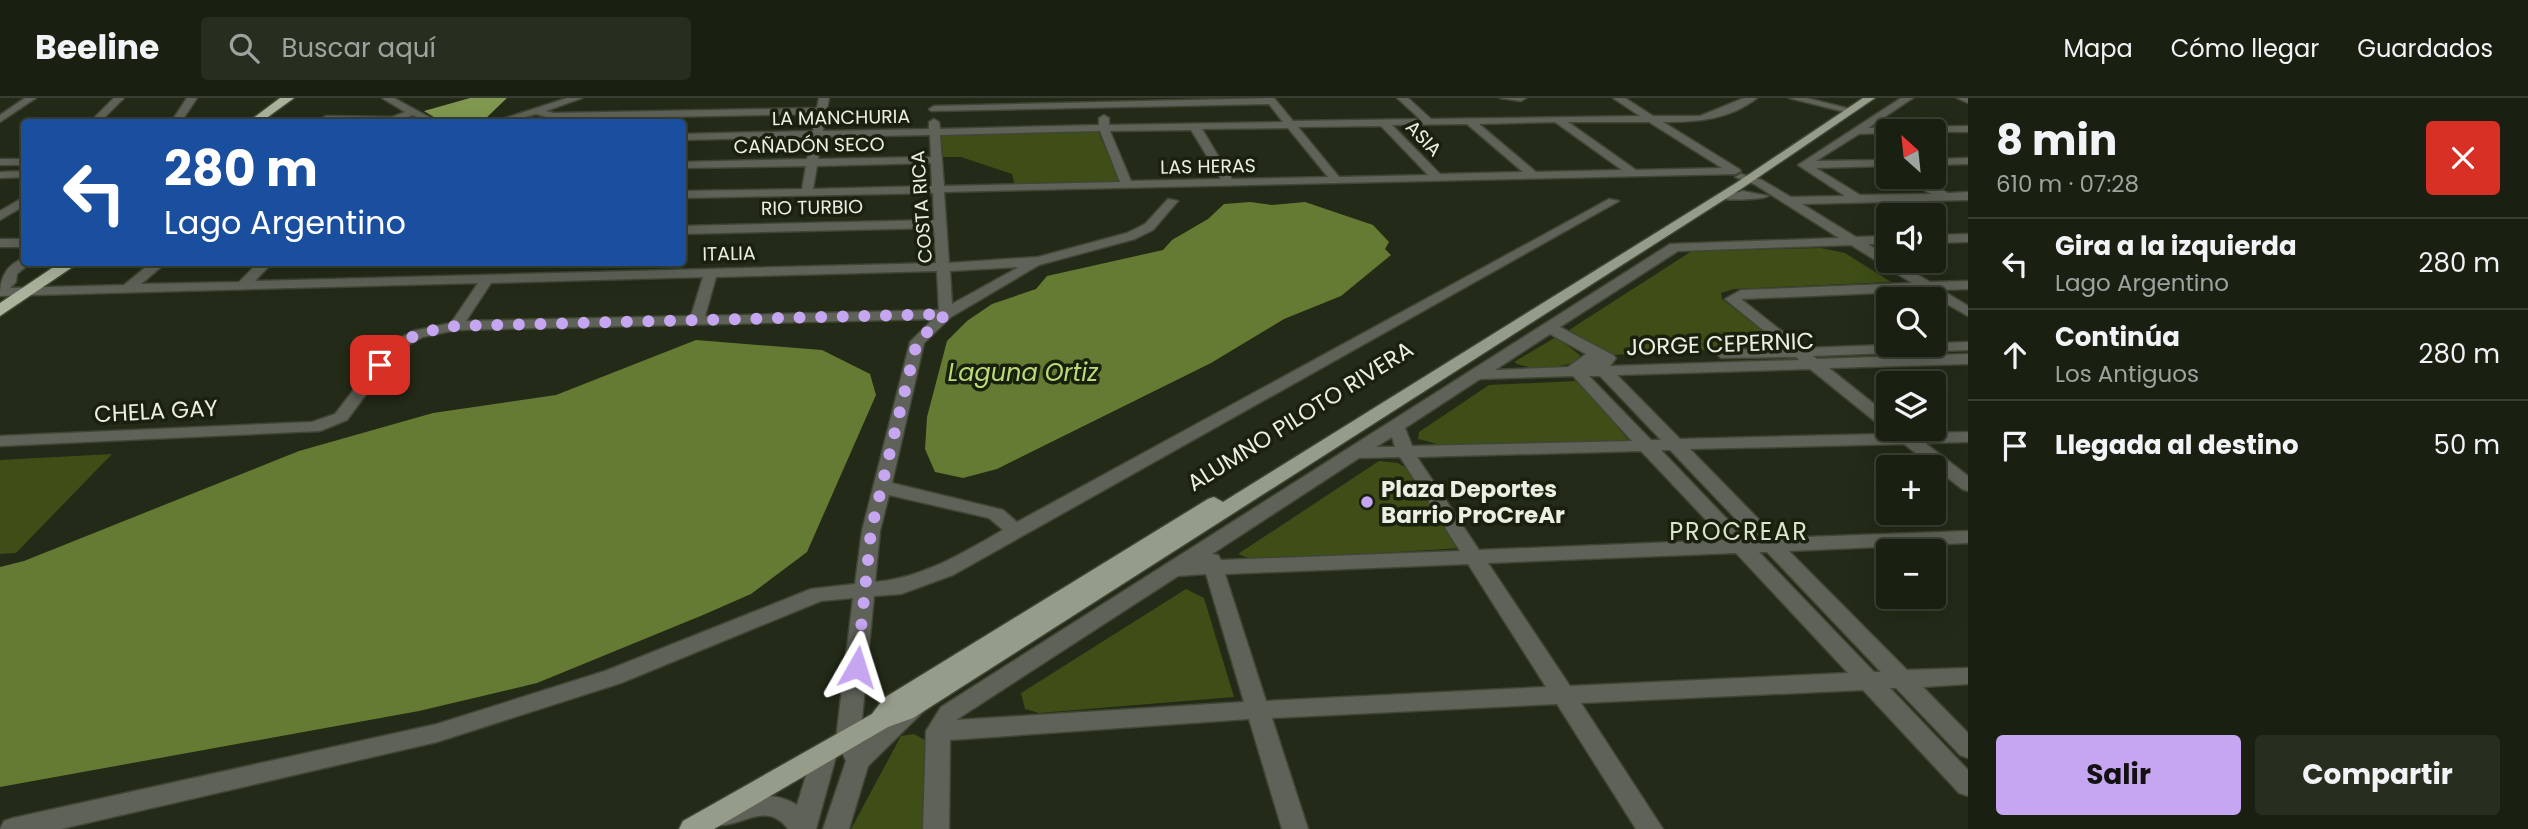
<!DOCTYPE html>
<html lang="es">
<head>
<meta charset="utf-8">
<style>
	body { margin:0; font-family:Poppins,sans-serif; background:#272d1f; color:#f1f3f6; height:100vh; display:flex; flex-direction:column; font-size:26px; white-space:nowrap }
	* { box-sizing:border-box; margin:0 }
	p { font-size:23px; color:#9fa39f }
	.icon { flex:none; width:38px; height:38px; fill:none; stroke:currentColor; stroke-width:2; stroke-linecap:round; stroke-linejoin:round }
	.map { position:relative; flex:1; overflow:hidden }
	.sheet { display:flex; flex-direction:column; background:#1a2011; width:560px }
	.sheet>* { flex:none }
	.top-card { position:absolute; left:21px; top:21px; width:665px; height:147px; border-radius:7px; box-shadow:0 7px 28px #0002,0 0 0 2px #383e31; background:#1a4fa0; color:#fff; overflow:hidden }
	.needle { width:46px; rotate:333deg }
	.controls { position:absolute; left:1876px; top:21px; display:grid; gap:14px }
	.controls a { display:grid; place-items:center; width:70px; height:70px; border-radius:7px; background:#1a2011; box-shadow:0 7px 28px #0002,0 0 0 2px #383e31; font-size:35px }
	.pin { position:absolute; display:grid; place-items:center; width:60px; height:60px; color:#fff; margin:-30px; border-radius:14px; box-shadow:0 4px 10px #0006 }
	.me { position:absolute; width:77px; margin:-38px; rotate:6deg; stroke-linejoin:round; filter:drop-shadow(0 0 5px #0008) }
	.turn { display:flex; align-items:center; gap:24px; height:147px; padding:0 28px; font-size:32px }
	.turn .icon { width:91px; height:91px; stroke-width:2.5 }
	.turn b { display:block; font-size:49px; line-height:60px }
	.round { display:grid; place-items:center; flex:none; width:74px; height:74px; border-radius:7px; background:#272d1f }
	.overview { display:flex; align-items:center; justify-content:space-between; height:119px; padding:0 28px }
	h1 { font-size:42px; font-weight:700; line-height:52px }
	.action { display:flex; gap:14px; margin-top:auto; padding:14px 28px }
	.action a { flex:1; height:80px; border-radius:7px; background:#c6a6f0; color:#111; font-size:28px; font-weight:700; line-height:80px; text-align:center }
	.action a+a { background:#272d1f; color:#f1f3f6 }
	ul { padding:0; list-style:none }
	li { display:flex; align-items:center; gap:21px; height:91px; padding:0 28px; border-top:2px solid #383e31 }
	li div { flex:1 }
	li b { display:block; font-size:26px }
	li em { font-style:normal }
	header { display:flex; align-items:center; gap:42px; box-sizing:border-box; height:98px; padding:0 35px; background:#1a2011; border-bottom:2px solid #383e31 }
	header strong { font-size:33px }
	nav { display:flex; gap:38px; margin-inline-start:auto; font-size:24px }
	.search { width:490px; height:63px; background:#272d1f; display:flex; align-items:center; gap:18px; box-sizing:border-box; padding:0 24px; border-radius:7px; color:#9fa39f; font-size:26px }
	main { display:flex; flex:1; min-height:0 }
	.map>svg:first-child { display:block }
	.green { fill:#3e4e16 }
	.water { fill:#657b33 }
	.building { fill:#80984f }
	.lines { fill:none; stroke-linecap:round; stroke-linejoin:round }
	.minor-casing { stroke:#3f4634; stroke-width:3 }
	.major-casing { stroke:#3f4634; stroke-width:3 }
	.highway-casing { stroke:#3f4634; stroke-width:3 }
	.minor { fill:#5e6258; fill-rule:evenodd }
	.major { fill:#959c89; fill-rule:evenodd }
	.highway { fill:#abb39c; fill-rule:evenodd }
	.route { stroke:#c6a6f0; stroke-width:12; stroke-dasharray:0 21.6 }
	.poi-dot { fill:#c6a6f0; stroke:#1a200e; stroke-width:2.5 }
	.labels { text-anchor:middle; stroke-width:7; stroke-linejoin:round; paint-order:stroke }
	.far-street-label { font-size:19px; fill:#ebefe3; stroke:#1a200e }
	.street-label { font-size:23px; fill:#ebefe3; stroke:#1a200e }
	.poi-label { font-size:23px; font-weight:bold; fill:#ebefe3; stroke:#1a200e; text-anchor:start }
	.water-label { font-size:24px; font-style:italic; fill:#bcdc78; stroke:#1a200e }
	.neighbourhood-label { font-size:24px; letter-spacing:2px; fill:#dbe4cc; stroke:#1a200e }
</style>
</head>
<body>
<header>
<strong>Beeline</strong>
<div class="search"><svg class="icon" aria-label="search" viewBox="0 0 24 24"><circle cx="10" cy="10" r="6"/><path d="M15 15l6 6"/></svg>Buscar aquí</div>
<nav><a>Mapa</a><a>Cómo llegar</a><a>Guardados</a></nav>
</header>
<main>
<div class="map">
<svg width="1968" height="731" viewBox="0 0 1968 731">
	<rect width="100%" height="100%" fill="#232a17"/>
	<path class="green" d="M1098,33L1120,85L1015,88L1012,76L961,59H943L941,36Z
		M1821,150L1845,155L1891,184L1734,191L1721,195L1722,201L1782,248L1612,257L1591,248L1569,232L1692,153Z
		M1556,239L1580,257L1579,263C1562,269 1530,274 1514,264Z
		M1576,283L1585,288L1629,343L1441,347L1418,341L1419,334L1489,287Z
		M112,356L16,455L0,456V362Z
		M1379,363L1398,365L1414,375L1462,450L1256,463L1238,456Z
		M1186,491L1204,500L1234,599L1039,615L1025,611L1021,595Z
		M914,636L925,642V731H851L901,638Z"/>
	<path class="water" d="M1250,104L1272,107L1305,104L1373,127L1389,144L1385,151L1391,157L1341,198L1284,221L1211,265L997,371L963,380L935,374L925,351L927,319L947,243L967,223L992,206L1036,191L1047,178L1163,152L1172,142L1208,121L1224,106Z
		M696,242L822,252L870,276L876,297L807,454L751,496L703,517L537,585L419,613L0,689V469L24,463L299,353L433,315L556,297Z"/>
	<path class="building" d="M470,0H507L482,24H442L424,13Z"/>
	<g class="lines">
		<defs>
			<path id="minor" d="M25,0H36L0,24V17Z
				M114,0H124L100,24H90Z
				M187,0H197L181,24H171Z
				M382,0H394L438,24H426L413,17L395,24H326L321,21L326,18L392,19L405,14Z
				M567,0H582L546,13L554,15L817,10L819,0H829L823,33L929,31V24L934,21L939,24L940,31L1099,27V20L1104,17L1109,20V27L1283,24L1269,6L931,13L929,11L934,8L1274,0L1293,23L1420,21L1397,0H1408L1431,21L1640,18L1613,0H1625L1653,18H1700L1744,0H1757C1729,22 1697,24 1663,24L1739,71L1741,73L1735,76L944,94L949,165L1038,159L1127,135L1145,126L1168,101L1178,103L1153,132L1135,141L1039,167L951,219L924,245L892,385L1003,412L1017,424L1609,101L1619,103L953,477L901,496L874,498L860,641L862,645L907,605L915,602L923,605L926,611L868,668L849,731H823L846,663L836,641L853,500L821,503L621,585L437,644L61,731H0L4,723L13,720L437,626L605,573L811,491L855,486L862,433L910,244L933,221L456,232L423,239L399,252L347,322L320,333L0,348V338L312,324L335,316L389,246L413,233L451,225L478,185L0,198C0,180 6,167 24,160V164H31L17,176L16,184L10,190L124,187L152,164H167L141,186L239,184L259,164H273L255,183L936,165L934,130L682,136V128L934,122L933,95L682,100V93L802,91L806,68L682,70V64L807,61L812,39L682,42V36L813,33L816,16L554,21L536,16L507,24H493ZM1555,24L1622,72L1536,74L1479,26ZM1568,24H1649L1722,70L1636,72ZM1467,26L1523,74L1440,76L1392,27ZM1381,28L1428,77L1339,79L1298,29ZM1288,30L1328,79L1232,81L1202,31ZM1191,32L1221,81L1131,83L1110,33ZM1100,33L1120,84L944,88L940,37ZM930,37L931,59L818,61L822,39ZM931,65L932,88L813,91L817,68ZM1019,169L952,206L950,173ZM937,173L939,212L705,218L716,179ZM703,179L691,218L466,223L491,185ZM889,397L989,420L1003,432C962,455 923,480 875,484L880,433Z
				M1500,0H1526L1521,3Z
				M1789,0H1807L1854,12L1849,15Z
				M1901,0H1913L1868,30L1968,28V34L1888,33V35L1859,36L1816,63L1888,62V68L1816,70L1860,97L1931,96L1901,79H1915L1948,95L1968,94V102L1802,106L1856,139L1888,138V146H1868L1888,159V163H1894L1930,184L1968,183V191L1942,192L1968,208V218L1924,193L1741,201L1803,250L1968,244V252L1813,258L1817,261L1968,256V266L1829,270L1888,317V330L1882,329L1810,271L1617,277L1680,341L1968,334V344L1925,345L1968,378V393L1962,391L1904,346L1690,351L1777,440L1968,433V445L1789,453L1907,572L1968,570V586L1923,589L1968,635V660L1960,657L1896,590H1890L1968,672V698L1959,695L1863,592L1581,605L1663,731H1636L1557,606L1272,620L1308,731H1282L1249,621L950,642L949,731H923L926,633L941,609L1670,146L1839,140L1754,86L1735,79L1741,76L1762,82L1791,99L1845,98L1798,67ZM1851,147L1912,185L1741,192L1725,201L1785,250L1726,252L1718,257L1721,260L1796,259L1799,262L1610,268L1616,260L1613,257L1560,229L1678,153ZM1550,236L1586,256L1568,269L1495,272ZM1573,278L1632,343L1412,348L1405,330L1480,281ZM1589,278H1600L1661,342H1651ZM1392,339L1395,349H1376ZM1661,352H1670L1755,441L1747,442ZM1641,353L1725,442L1479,452L1417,359ZM1400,359L1460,453L1221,462L1218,457L1212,456L1359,360ZM1759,454H1767L1881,574H1874ZM1736,455L1848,575L1570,588L1488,465ZM1468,466L1546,589L1266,603L1225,476ZM1206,476L1244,604L956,622L1178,478Z
				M1957,0H1968V5Z
				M1968,60V66L1934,67V61Z
				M0,61H24V67H0Z
				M24,73V79L0,80V74Z
				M1743,93L1768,98C1762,102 1722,103 1716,99Z
				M24,99V108L0,122V113Z
				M1968,136V144L1934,145V137Z
				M0,141H24V149H0Z
				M825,645L833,648L837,655L816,731H788C766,701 740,731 714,727L710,719L714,711C741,701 771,690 797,707L813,655L817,648Z"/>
			<path id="major" d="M1863,0H1875L1744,89L913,620L888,629L714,731H679L683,723L872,616L884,600L1208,401L1214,399L1223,404L1736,85Z"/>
			<path id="highway" d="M280,0H294L261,24H248Z
				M61,164H80L0,218V205Z"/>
		</defs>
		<use href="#minor" class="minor-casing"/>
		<use href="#major" class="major-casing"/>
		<use href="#highway" class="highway-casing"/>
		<use href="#minor" class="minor"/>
		<use href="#major" class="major"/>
		<use href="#highway" class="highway"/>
	</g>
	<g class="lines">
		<path class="route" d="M380,267C403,237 421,234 456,228L946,216L917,244L896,329L871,433L857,569"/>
	</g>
	<circle class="poi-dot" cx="1367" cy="404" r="7"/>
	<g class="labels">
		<g class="far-street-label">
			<text transform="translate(841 19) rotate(-1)" y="7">LA MANCHURIA</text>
			<text transform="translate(1424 40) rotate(46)" y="7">ASIA</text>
			<text transform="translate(809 47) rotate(-1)" y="7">CAÑADÓN SECO</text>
			<text transform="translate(1208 68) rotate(-1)" y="7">LAS HERAS</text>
			<text transform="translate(812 109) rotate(-1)" y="7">RIO TURBIO</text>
			<text transform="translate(921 109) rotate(-94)" y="7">COSTA RICA</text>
			<text transform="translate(729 155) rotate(-1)" y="7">ITALIA</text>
		</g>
		<g class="street-label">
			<text transform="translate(1720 246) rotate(-2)" y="8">JORGE CEPERNIC</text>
			<text transform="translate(156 313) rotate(-3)" y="8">CHELA GAY</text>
			<text transform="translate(1300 318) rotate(-32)" y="8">ALUMNO PILOTO RIVERA</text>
		</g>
		<g class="poi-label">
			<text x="1381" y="399">Plaza Deportes<tspan x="1381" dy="26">Barrio ProCreAr</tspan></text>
		</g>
		<g class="water-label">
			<text x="1023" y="283">Laguna Ortiz</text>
		</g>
		<g class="neighbourhood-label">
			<text x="1739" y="442">PROCREAR</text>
		</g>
	</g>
</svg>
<div class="controls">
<a><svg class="needle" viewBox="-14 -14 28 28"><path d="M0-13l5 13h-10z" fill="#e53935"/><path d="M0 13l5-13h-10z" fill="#9fa39f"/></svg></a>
<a><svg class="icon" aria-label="sound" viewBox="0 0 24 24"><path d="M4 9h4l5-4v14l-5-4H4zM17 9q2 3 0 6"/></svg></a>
<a><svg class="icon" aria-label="search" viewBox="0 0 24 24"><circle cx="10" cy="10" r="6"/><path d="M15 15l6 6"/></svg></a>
<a><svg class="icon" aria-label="layers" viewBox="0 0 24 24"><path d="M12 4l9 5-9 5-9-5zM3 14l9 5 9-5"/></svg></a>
<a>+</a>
<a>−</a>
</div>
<div class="pin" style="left:380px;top:267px;background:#d93025"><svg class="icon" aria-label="arrive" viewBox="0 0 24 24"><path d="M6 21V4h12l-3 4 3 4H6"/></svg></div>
<svg class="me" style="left:857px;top:569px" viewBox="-20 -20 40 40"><path d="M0-17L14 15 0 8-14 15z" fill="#c6a6f0" stroke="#fff" stroke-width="4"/></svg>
<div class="top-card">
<div class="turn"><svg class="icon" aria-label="left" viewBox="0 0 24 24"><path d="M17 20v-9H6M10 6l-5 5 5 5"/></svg><div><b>280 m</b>Lago Argentino</div></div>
</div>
</div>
<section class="sheet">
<div class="overview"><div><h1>8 min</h1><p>610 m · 07:28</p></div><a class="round" style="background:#d93025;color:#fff"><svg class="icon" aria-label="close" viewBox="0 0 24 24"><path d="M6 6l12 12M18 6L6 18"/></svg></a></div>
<ul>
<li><svg class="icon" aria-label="left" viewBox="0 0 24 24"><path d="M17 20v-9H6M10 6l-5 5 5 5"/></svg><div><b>Gira a la izquierda</b><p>Lago Argentino</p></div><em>280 m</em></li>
<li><svg class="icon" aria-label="ahead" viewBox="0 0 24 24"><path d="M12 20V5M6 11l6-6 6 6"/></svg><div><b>Continúa</b><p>Los Antiguos</p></div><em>280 m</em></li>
<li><svg class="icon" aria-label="arrive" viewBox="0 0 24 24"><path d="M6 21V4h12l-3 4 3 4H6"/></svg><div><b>Llegada al destino</b></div><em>50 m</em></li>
</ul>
<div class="action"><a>Salir</a><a>Compartir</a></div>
</section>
</main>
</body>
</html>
